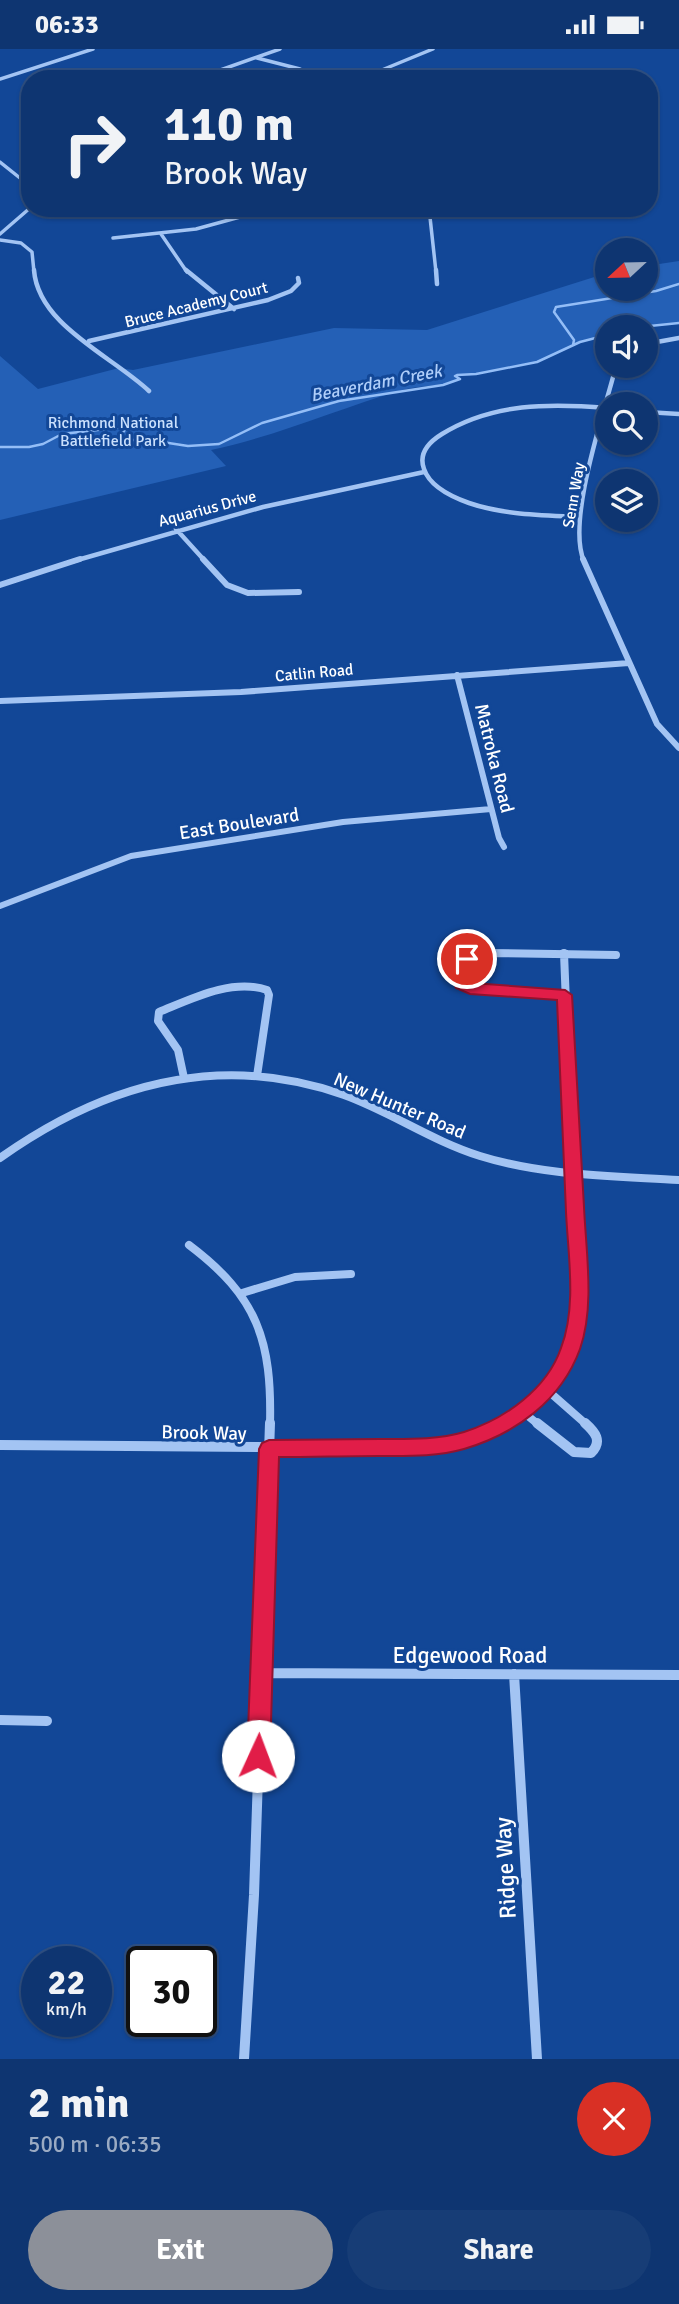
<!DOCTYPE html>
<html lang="en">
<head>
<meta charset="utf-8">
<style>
	body { margin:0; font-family:Signika,sans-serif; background:#173d76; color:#f1f3f6; height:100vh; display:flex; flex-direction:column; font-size:26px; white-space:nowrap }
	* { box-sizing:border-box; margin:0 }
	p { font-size:23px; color:#9babc3 }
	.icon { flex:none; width:38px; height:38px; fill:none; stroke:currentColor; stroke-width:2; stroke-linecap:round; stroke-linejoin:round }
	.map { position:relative; height:2010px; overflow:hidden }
	.side { display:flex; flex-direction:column; background:#0e3571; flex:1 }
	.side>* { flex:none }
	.guide { position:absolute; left:21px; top:21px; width:637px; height:147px; border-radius:28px; box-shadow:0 2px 5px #0004,0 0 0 2px #2e5084; background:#0e3571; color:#f1f3f6; overflow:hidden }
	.needle { width:46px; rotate:248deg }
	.tools { position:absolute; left:595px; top:189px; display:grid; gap:14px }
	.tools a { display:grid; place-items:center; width:63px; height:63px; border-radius:50%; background:#0e3571; box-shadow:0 2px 5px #0004,0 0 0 2px #2e5084; font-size:35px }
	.speed { position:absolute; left:21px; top:1897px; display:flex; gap:14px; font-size:35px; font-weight:700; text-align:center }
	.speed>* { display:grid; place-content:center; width:91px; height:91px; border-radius:50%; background:#0e3571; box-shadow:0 2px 5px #0004,0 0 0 2px #2e5084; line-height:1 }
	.speed small { font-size:18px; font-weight:400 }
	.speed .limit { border:4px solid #111; border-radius:10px; background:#fff; color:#111 }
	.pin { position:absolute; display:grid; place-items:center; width:60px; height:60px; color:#fff; margin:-30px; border:4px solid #fff; border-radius:50%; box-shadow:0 2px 7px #0007 }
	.me { position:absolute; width:77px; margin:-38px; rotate:2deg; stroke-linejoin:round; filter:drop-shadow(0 0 5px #0008) }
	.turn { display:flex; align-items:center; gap:24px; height:147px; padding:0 28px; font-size:32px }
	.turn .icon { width:91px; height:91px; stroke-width:2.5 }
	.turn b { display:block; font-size:49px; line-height:60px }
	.round { display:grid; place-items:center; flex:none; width:74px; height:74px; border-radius:37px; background:#173d76 }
	.head { display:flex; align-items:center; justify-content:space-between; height:119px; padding:0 28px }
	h1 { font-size:42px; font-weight:700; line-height:52px }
	.primary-button { display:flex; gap:14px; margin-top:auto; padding:14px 28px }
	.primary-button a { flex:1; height:80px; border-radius:42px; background:#8c9099; color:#fff; font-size:28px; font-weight:700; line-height:80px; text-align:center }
	.primary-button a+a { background:#173d76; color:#f1f3f6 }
	.status { display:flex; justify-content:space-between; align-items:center; height:49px; padding:0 35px; background:#0e3571; direction:ltr }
	.status svg { height:19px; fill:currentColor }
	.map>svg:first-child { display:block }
	.green { fill:#2460b6 }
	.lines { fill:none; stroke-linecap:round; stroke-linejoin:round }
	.stream { stroke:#94bef7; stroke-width:2.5 }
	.minor-far4 { stroke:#a3c4f3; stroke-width:3.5 }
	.minor-far3 { stroke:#a3c4f3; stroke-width:4.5 }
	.minor-far2 { stroke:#a3c4f3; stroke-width:6 }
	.minor-far1 { stroke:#a3c4f3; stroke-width:8 }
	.minor { stroke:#a3c4f3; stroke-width:10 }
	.route { fill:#e11d48; stroke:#92132f; stroke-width:2 }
	.labels { text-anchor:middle; stroke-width:6; stroke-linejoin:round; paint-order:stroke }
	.far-street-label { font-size:16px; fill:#fff; stroke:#124797 }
	.far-park-label { font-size:16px; fill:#cae0fd; stroke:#124797 }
	.far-water-label { font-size:18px; font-style:italic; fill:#afcefa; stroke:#124797 }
	.street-label { font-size:19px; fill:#fff; stroke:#124797 }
	.near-street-label { font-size:23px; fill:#fff; stroke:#124797 }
</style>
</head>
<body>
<div class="status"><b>06:33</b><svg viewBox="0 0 49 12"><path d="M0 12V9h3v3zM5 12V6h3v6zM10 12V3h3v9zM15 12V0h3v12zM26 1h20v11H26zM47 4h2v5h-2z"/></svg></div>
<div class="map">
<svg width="679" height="2010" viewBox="0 0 679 2010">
	<rect width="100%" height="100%" fill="#124797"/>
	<path class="green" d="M679,212V274L655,277L607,278V286C597,293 586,289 576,295C565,300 554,306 543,311C528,318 510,316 495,321C481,325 472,327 457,326L455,328L460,330C440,338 421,336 402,341C338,360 277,387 211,401L226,417L0,471V307L38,340L119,319L133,321L334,279L427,281L607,224V240H646V217Z"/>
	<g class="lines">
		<path class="stream" d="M640,278L679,274
			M573,296L574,291L554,263L556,258L656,242L679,235
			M0,398H29L43,395L62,385L124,378L125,381L116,391H149L188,397L219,395L262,374L339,352L443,336L460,330L455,327L457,326L476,325L537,313L580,293L607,286"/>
		<path class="minor-far4" d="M257,9L300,20L323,30
			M0,30L93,0
			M195,30L280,0
			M360,30L433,0
			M0,113L30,137
			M429,159L436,223
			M0,185L30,159
			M161,185L187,223
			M113,189L196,180L273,159
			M0,191L21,194L32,203L34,223"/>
		<path class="minor-far3" d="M34,221C38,276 112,307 149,342
			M186,221L234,260
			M436,221L437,235
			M89,292L268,251L291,242L299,234L298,229
			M646,295L679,289
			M646,363L679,365
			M580,468C543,466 504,466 469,454C452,448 430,438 424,420C418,404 429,393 442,385C492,354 550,354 607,359
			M176,480L205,512
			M74,512L263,458L424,423
			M584,512C566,472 605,361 616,317"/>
		<path class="minor-far2" d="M203,510L227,536L248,544L299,543
			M583,510L657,675L679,699
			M0,536L80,510
			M457,626L499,789L504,798
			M0,652L241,643L629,614
			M0,857L131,807L343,773L491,760"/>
		<path class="minor-far1" d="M565,946L470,939L461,935L455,923L467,910L486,904L616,906
			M184,1029L178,1001L158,972L159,963C191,950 232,929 267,941L269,946L257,1027
			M0,1109C104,1035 219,1002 344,1046C391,1063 432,1092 480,1107C544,1127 612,1127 679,1131
			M189,1196C258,1248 272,1292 270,1376
			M242,1244L295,1228L351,1225
			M546,1340L587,1376
			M523,1363L539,1376
			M501,1376C547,1352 570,1308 578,1258L564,904"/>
		<path class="minor" d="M537,1374L574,1403L591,1404C603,1392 595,1383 585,1374
			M0,1396L398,1399L469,1389L504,1374
			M261,1624L679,1626
			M514,1625L537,2010
			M0,1671L47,1672
			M244,2010L254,1846L270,1374"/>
	</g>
	<path class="route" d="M467,905L475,910L463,924L467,932L472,934L565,941L572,946C576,1017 580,1087 584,1158C586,1203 595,1257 580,1300C561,1352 515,1385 464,1400C436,1408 408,1407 379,1407C346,1407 312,1408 279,1408L270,1707L266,1715L258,1718L251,1715L247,1707L259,1400L262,1394L269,1391C306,1391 343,1390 380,1390C408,1390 437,1391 464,1383C505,1370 547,1340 561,1299C577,1257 568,1206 566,1163C563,1092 560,1022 557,951L470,945L456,939L448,923L462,907Z"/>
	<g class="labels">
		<g class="far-street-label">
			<text transform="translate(196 255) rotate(-14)" y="6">Bruce Academy Court</text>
			<text transform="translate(573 446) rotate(-80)" y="6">Senn Way</text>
			<text transform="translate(207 459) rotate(-15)" y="6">Aquarius Drive</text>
			<text transform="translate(314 623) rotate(-5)" y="6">Catlin Road</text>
		</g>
		<g class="far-park-label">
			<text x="113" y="379">Richmond National<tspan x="113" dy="18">Battlefield Park</tspan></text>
		</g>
		<g class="far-water-label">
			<text transform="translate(376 334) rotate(-11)" y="6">Beaverdam Creek</text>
		</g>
		<g class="street-label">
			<text transform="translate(495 709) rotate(76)" y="7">Matroka Road</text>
			<text transform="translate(239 774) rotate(-9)" y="7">East Boulevard</text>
			<text transform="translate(400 1056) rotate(23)" y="7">New Hunter Road</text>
			<text transform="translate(204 1383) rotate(1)" y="7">Brook Way</text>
		</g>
		<g class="near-street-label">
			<text x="470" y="1614">Edgewood Road</text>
			<text transform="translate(505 1819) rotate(-93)" y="8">Ridge Way</text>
		</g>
	</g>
</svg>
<div class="tools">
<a><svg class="needle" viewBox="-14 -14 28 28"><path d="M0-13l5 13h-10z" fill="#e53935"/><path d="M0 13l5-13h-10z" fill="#9babc3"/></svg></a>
<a><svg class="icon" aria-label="sound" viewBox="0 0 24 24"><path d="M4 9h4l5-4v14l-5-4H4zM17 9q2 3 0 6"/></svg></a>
<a><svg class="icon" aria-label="search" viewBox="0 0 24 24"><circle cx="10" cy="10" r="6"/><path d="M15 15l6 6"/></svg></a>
<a><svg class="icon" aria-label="layers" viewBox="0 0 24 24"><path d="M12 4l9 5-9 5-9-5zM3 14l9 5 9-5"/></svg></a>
</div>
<div class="speed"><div>22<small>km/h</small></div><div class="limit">30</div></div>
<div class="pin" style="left:467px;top:910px;background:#d93025"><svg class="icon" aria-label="arrive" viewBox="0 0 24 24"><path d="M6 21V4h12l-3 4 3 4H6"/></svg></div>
<svg class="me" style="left:258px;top:1707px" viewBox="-20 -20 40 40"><circle r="19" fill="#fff"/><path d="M0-13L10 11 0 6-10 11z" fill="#e11d48"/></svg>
<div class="guide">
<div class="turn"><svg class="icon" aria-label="right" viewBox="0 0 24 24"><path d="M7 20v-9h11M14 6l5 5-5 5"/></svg><div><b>110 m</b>Brook Way</div></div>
</div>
</div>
<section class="side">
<div class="head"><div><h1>2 min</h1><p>500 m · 06:35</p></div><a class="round" style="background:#d93025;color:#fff"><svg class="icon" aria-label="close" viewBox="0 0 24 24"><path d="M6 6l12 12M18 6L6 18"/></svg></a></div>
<div class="primary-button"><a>Exit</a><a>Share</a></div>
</section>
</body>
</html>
